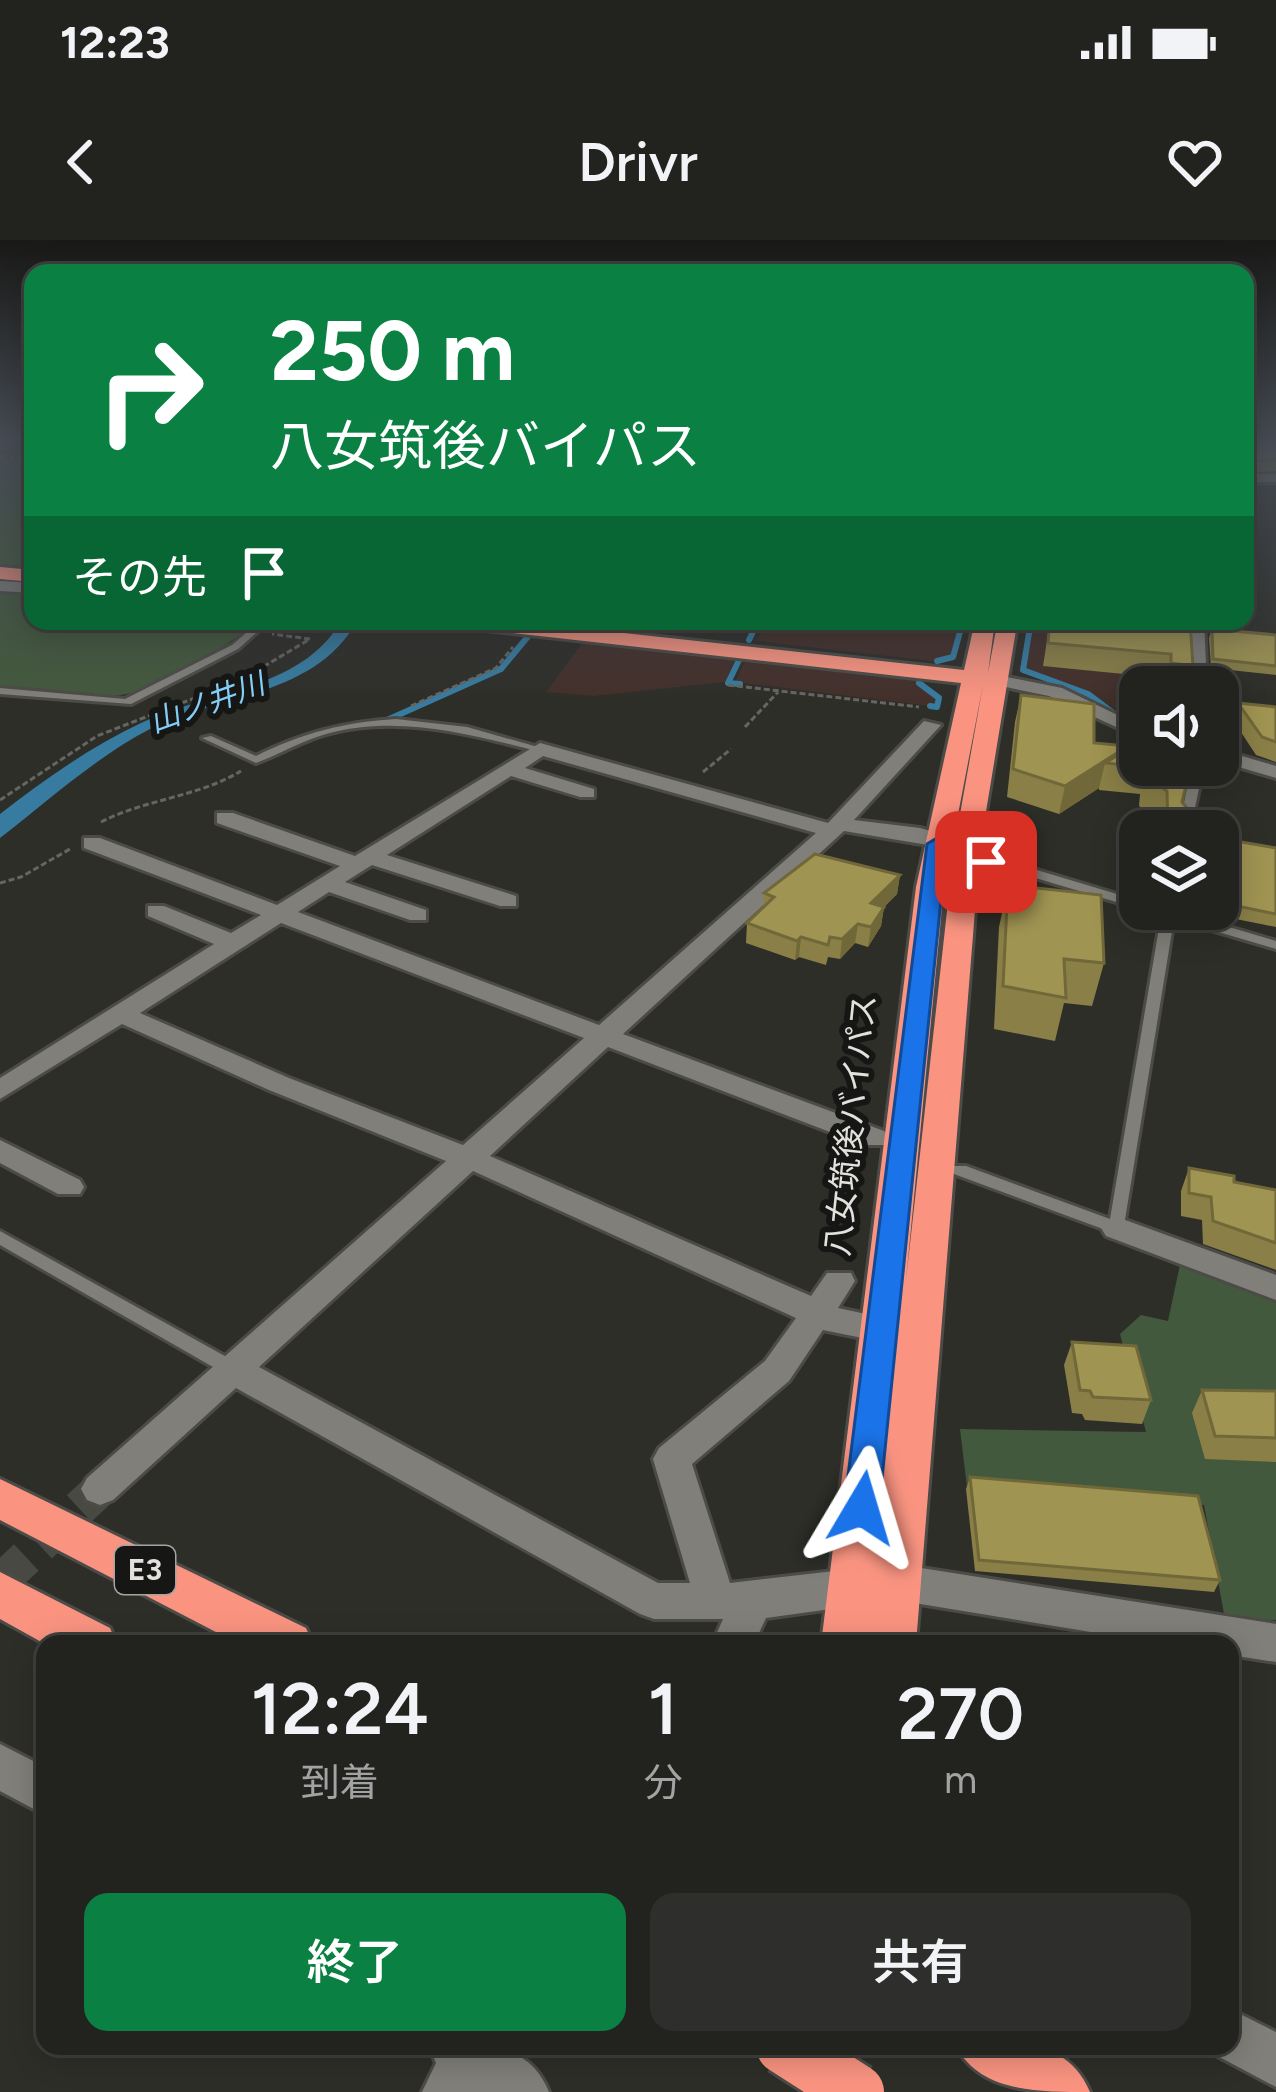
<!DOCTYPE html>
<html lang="ja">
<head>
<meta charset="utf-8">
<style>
	body { margin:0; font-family:Figtree,"Noto Sans JP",sans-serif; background:#2e2f2c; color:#f1f3f6; height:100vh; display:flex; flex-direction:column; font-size:45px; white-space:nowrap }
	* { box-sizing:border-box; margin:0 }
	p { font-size:39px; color:#a2a4a4 }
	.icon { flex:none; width:66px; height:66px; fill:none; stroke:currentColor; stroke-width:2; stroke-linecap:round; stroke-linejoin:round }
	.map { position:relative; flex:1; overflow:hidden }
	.drawer { position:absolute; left:36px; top:1395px; width:1203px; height:420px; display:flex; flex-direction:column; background:#22221f; border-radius:24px; box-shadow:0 6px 30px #0003,0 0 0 3px #3f3f3d }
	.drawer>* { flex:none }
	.guide { position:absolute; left:24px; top:24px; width:1230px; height:366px; border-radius:24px; box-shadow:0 6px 30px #0003,0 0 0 3px #3f3f3d; background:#0b8043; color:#fff; overflow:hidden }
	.fabs { position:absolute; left:1119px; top:426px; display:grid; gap:24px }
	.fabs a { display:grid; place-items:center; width:120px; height:120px; border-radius:24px; background:#22221f; box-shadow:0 6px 30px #0003,0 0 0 3px #3f3f3d; font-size:60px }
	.pin { position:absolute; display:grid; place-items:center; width:102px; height:102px; color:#fff; margin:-51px; border-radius:24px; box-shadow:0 6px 18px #0006 }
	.me { position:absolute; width:132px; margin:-66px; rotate:7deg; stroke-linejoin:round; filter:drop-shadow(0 0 9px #0008) }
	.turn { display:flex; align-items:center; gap:42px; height:252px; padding:0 48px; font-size:54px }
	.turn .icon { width:156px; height:156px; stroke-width:2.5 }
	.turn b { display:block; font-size:84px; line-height:102px }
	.then { display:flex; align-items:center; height:114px; padding:0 48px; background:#0003; gap:24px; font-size:45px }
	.eta { display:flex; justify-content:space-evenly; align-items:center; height:204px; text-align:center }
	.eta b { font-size:72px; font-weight:600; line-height:84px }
	.primary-button { display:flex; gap:24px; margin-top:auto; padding:24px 48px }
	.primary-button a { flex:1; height:138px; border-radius:24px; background:#0b8043; color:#fff; font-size:48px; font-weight:600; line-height:138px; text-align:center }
	.primary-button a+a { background:#2e2f2c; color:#f1f3f6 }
	.status { display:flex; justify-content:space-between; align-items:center; height:84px; padding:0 60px; background:#22221f; direction:ltr }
	.status svg { height:33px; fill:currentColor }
	header { display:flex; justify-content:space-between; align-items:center; height:156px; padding:0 48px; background:#22221f; font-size:54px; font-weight:600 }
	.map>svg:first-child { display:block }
	.commercial { fill:#43302b }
	.green { fill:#43593d }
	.water { fill:#377ca0 }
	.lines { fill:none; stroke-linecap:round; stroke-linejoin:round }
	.stream { stroke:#377ca0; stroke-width:6 }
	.street-tunnel { stroke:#494944; stroke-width:36; stroke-dasharray:36 18; stroke-linecap:butt }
	.lane-casing { stroke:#4c4b47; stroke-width:6 }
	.street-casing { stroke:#4c4b47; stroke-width:6 }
	.highway-casing { stroke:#4c4b47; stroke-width:6 }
	.path { stroke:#656561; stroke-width:3; stroke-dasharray:6 3; stroke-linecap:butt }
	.lane { fill:#807f7a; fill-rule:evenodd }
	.street { fill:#807f7a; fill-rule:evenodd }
	.highway { fill:#fa9481; fill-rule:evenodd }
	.highway-bridge-casing { stroke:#4c4b47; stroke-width:62; stroke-linecap:butt }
	.highway-bridge { stroke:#fa9481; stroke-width:56 }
	.wall { fill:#8a7f47 }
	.shaded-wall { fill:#706839 }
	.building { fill:#a09452; stroke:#706839; stroke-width:3 }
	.route { fill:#1a73e8; stroke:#114b97; stroke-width:3 }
	.labels { text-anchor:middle; stroke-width:12; stroke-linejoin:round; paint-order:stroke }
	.far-water-label { font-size:30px; font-style:italic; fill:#83cdf7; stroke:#161614 }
	.shield { fill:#161614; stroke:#a5a4a1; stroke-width:3 }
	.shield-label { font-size:30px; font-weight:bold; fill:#e2e1de }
	.street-label { font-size:33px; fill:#e2e1de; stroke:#161614 }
</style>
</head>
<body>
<div class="status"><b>12:23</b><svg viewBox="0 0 49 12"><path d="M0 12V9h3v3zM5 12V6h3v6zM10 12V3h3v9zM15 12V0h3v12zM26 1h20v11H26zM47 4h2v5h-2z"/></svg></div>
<header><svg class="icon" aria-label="back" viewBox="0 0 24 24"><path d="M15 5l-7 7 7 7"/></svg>Drivr<svg class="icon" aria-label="heart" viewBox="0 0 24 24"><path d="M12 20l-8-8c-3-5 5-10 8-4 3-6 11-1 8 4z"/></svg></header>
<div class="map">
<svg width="1276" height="1852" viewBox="0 0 1276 1852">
	<rect width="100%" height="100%" fill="#2e2e29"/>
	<path class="commercial" d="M767,381H966L956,419L941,422L757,401Z
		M1034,381H1184L1188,447H1140V485L1095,456L1026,429Z
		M586,398L736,417L725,442L593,456L546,452Z
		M747,418L911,436L939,454L938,467L735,442Z"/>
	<path class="green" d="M0,218L33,222V272L20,287L29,305L24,292L33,276V327L0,324Z
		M0,349L33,351V381H236L246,391C214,413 151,455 112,456C76,457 37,449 0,446Z
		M1181,1020L1276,1057V1380L1225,1379L1204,1265L967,1247L960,1189L1146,1192L1120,1094L1141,1075L1168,1081Z"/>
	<path class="water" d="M333,381H357C316,456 218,455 150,489C96,517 48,561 0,598V574C44,540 90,507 141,483C200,454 291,450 333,393Z"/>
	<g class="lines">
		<path class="stream" d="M1031,381L1023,430L1088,454L1120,478
			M749,400L758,381
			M740,418L728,443L740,444
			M937,421L953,417L963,381
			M919,443L939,458L937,467L930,466
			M387,480L501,429L530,394"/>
		<path class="street-tunnel" d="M0,1342L100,1249"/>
		<defs>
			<path id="lane" d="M244,381H256L264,386L238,409L131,464L0,454V448L125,459L232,405L253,387Z
				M396,479L467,487L545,509L540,512C470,494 397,474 326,494C301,501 280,514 256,523L202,498L211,496L256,516C302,493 345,482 396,479Z
				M1192,525H1204L1190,591H1178Z
				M966,615L1007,621L1140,661V669L1002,628L962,622V616Z
				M1146,669H1176L1175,671L1276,701V709L1174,679L1123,992H1111L954,934L952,930L954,926H966L1110,979L1161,676Z
				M0,991L241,1125L244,1130L241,1135L234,1138L227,1135L0,1005Z"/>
			<path id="street" d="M1245,234H1276V242H1245Z
				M0,341L33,343V353L0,351Z
				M1188,381H1204L1207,447H1189Z
				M997,435L1062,448L1140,486V498L1049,456L991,444V436Z
				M924,481L941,485L854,580L920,588L970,602V612L844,591L623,794L884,891L889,898L884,905H864L608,807L490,916L811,1056L827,1033H851L855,1041L838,1068L894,1080L899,1089L894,1098L882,1102L823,1090L789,1141L692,1224L730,1343L896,1324L1276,1384V1422L1230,1415V1404H1164L896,1360L766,1378L754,1404H712L723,1379H654L640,1374L236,1148L113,1260L100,1265L87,1260L81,1249L87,1238L446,921L269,850L122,784L0,859V838L214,704L148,676V666H164L231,693L261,675L84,608V598H100L277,665L340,626L217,583V573H233L355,616L540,503L828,583ZM543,516L816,593L599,785L298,672L329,652L410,680H426V670L345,642L372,625L500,666H516V656L387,615L511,536L580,557H594V549L525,528ZM281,683L584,798L463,905L289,838L140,773ZM473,931L796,1078L765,1121L659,1208L653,1219L690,1343H658L259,1127Z
				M1218,509L1276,526V538L1218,521Z
				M0,900L80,940L84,947L80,954H58L0,923Z
				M1117,977L1276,1035V1060L1106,996L1101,988L1106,980Z
				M0,1504L45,1527V1575L0,1551Z
				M1230,1769L1276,1792V1847L1212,1813L1209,1806H1230Z
				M429,1806C478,1806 527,1798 549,1852H422L436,1823Z"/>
			<path id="highway" d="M0,327L33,330V342L0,339Z
				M449,381H513L964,430L975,381H995L988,433L996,390L1006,384L1016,390L980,608L916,1404H821L916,647L961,443L459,387ZM983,445L954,608L906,1040L944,647Z
				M0,1239L306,1388L313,1404H239L0,1280Z
				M0,1332L110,1388L117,1404H45L0,1379Z
				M956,1806C1009,1806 1065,1793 1090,1852C1036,1852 980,1852 956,1806Z"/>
		</defs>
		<use href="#lane" class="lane-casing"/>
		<use href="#street" class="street-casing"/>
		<use href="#highway" class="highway-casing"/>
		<path class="path" d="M0,216L33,219
			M728,445L919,467
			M411,466L496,428L513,407
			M745,487L778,452
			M703,532L731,509
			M0,560L97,496L241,440L310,399L272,394
			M101,582C146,559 198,557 241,531
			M0,643L21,637L70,609"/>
		<use href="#lane" class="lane"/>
		<use href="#street" class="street"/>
		<use href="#highway" class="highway"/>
		<defs>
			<path id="highway-bridge" d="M784,1806L856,1852"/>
		</defs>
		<use href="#highway-bridge" class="highway-bridge-casing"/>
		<use href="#highway-bridge" class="highway-bridge"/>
	</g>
	<path class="wall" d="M1245,200H1276V231L1245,232Z
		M1050,381L1091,385L1092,381H1190L1193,426L1187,447H1165L1164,438L1043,426Z
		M1212,389L1276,395V435L1211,428L1209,398Z
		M1021,455L1094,503L1191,525L1182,562L1185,591H1159V579L1139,566L1140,554L1099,550V548L1059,574L1007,557L1015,482Z
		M1238,463L1276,467V522L1256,515L1233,480Z
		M1218,598L1276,608V687L1186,669H1218Z
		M900,635L897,654L884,667L881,686L868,707L855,703L840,719L828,717L826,725L799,717L795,720L746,703L747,683L763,668L764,653Z
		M1008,645L1104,723L1092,766L1064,763L1055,801L994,789L999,687Z
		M1189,928L1234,942L1276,950V1030L1203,1004L1202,980L1181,976V951Z
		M1072,1102L1151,1160L1142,1184L1085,1180L1082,1174L1072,1173L1064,1125Z
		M1202,1150L1276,1151V1222L1205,1219L1192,1173Z
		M970,1237L1220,1340L1214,1352L975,1331L966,1249Z"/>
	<path class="shaded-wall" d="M1128,506L1123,525L1105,523L1099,548L1059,574L1065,546Z
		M900,635L897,654L868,682L871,663Z
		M884,667L881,686L868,707L871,687Z
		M858,684L855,703L840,719L842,699Z
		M801,697L799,717L795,720L797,701Z"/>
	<path class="building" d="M1245,200H1276V220L1245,221Z
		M1050,381L1093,385V381H1190L1193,426L1171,423V414L1048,403Z
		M1212,389L1276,395V426L1213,419Z
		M1021,455L1094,464V503L1128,506L1065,546L1013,529Z
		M1238,463L1276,467V502L1262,497Z
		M1140,502V525H1191L1182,562L1187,568L1185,591H1168L1167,551L1146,538L1147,527L1105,523Z
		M1218,598L1276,608V674L1218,662Z
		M815,614L900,635L871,663L884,667L871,687L858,684L842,699L830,697L828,705L801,697L797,701L747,683L774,657L764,653Z
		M1008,645L1101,655L1104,723L1064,719L1066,758L1003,746Z
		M1189,928L1234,936V942L1276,950V1003L1213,981L1211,957L1189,953Z
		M1072,1102L1136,1106L1151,1160L1093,1157L1090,1151L1080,1150Z
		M1202,1150L1276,1151V1198L1215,1196Z
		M970,1237L1198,1256L1220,1340L979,1320Z"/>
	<linearGradient id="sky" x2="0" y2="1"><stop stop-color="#191917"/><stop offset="0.44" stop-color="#464c54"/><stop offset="1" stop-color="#464c54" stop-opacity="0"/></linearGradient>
	<rect width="1276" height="459" fill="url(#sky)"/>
	<path class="route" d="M937,598L974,603L976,614L996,622C988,632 970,626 958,624L956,612L946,611L879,1268L874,1279L862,1283L849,1279L844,1268L927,604Z"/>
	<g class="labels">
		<g class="far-water-label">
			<text transform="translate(207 463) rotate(-20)" y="10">山ノ井川</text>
		</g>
		<rect class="shield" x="115" y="1306" width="60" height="48" rx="9"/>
		<g class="shield-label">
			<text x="145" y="1340">E3</text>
		</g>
		<g class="street-label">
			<text transform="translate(850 885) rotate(-84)" y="12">八女筑後バイパス</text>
		</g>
	</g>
</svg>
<div class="fabs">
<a><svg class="icon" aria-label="sound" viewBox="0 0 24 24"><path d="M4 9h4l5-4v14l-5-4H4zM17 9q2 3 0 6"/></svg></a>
<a><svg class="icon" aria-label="layers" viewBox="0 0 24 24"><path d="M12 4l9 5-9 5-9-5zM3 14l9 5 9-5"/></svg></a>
</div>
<div class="pin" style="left:986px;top:622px;background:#d93025"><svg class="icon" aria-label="arrive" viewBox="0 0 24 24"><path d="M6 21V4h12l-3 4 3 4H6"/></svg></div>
<svg class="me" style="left:862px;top:1268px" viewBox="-20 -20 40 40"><path d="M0-17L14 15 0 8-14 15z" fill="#1a73e8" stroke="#fff" stroke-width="4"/></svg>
<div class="guide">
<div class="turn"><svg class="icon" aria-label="right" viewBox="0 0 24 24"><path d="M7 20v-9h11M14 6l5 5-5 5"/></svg><div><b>250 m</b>八女筑後バイパス</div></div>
<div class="then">その先<svg class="icon" aria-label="arrive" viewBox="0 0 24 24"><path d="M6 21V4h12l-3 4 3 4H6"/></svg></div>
</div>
<section class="drawer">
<div class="eta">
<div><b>12:24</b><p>到着</p></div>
<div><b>1</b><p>分</p></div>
<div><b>270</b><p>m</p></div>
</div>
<div class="primary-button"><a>終了</a><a>共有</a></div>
</section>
</div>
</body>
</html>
